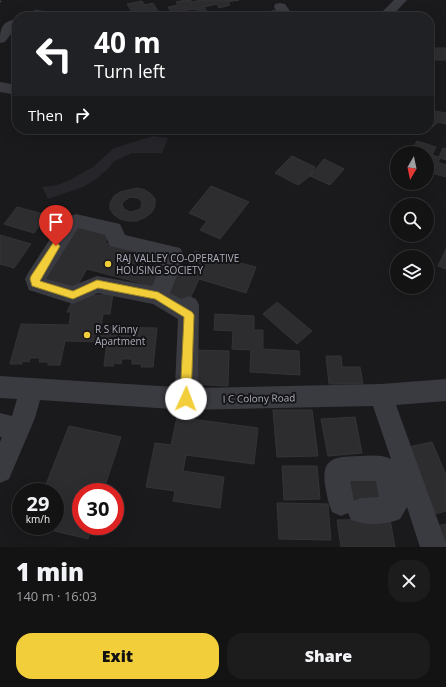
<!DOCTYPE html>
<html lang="en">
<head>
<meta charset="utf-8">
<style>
	body { margin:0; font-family:"Open Sans",sans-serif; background:#1d1c1d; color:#f1f3f6; height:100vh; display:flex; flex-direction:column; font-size:15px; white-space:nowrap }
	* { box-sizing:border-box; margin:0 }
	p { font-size:13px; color:#9d9ea0 }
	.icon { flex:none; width:22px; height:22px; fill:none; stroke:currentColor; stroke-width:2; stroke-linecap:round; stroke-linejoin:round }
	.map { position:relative; height:547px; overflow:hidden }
	.drawer { display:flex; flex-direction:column; background:#141314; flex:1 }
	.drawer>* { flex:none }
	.top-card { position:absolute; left:12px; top:12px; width:422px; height:122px; border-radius:16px; box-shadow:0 4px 16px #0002,0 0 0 1px #333234; background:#202124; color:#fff; overflow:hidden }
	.needle { width:26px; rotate:189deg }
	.tools { position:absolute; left:390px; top:146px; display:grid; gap:8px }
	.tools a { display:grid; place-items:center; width:44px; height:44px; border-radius:50%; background:#141314; box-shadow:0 4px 16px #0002,0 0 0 1px #333234; font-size:20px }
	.speed { position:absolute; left:12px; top:483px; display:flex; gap:8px; font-size:20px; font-weight:700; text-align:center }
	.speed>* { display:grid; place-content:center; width:52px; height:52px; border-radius:50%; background:#141314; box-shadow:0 4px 16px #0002,0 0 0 1px #333234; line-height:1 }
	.speed small { font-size:10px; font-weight:400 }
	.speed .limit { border:6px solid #d22; background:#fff; color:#111 }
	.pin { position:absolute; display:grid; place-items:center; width:34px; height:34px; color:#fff; margin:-41px -17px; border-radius:50% 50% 50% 0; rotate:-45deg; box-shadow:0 0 4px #0007 }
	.pin .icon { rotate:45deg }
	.me { position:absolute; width:44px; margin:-22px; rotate:2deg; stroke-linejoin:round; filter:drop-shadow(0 0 3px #0008) }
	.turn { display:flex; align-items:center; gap:14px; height:84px; padding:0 16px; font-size:18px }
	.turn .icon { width:52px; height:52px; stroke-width:2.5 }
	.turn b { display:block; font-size:28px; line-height:34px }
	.then { display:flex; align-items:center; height:38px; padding:0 16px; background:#0003; gap:8px; font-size:15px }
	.round { display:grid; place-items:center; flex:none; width:42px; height:42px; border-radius:16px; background:#1d1c1d }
	.overview { display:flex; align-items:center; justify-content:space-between; height:68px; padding:0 16px }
	h1 { font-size:24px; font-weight:800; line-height:30px }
	.button { display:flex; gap:8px; margin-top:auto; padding:8px 16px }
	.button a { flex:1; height:46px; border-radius:16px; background:#f2ce3a; color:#111; font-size:16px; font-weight:800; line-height:46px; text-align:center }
	.button a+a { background:#1d1c1d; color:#f1f3f6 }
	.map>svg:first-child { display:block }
	.built { fill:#262529 }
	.building { fill:#2d2c2f; stroke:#343337; fill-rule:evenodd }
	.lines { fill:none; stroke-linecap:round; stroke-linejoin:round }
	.path { stroke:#404148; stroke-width:2; stroke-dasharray:1.5 2; stroke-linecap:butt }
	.minor { fill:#3a3a41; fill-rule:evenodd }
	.route { fill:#f2ce3a; stroke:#9d8626 }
	.poi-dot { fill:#f2ce3a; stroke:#151417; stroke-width:1.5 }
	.labels { text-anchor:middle; stroke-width:4; stroke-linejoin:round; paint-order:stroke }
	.poi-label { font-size:10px; fill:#acaebb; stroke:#151417; text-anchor:start }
	.street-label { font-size:10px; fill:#acaebb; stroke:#151417 }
</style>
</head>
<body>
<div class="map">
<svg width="446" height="547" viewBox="0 0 446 547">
	<rect width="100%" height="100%" fill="#1a191b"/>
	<path class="built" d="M153,136L168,138L162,153H132L113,162L109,168L96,179L83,187L48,199L42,187L57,185L70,180L93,167L114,148Z"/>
	<path class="building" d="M185,0H190L192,2L201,0H239L228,2L230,5L219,8L217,4L204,7L208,13L199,15L195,9L181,11L185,17H174L168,7L178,5L176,2Z
		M142,1L145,5L153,3L159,13L135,17L127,4Z
		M279,9L285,17H272L268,12Z
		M35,10L47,12L43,17H30Z
		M258,13L261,17H246L245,15Z
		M429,48H446V60H429Z
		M429,106L435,111L446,113V124L438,122L426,133L419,129H429Z
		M417,141L436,147L432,155L439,157L443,148L446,149V160L440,158L438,162L446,165V177L432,173L436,163L430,161L427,167V159L431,154L413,148Z
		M292,156L315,167L310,176L298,185L275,173Z
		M324,159L344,169L330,185L310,176Z
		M211,186L249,202L220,239L200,230L207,221L189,213Z
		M137,188L145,190L151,194L155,199V206L152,212L146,217L137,221H128L120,219L114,215L110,209V203L114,196L120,192ZM130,197L138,198L142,202L141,208L138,210L130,212L124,209L122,204L124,201Z
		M17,207L47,215L34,233L4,224Z
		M74,225L109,233L105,243L169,258L156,287L87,269L74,291L39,280Z
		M0,235L31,244L14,268L0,264Z
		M446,249V269L438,266Z
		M195,251L256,267L246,293L199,279L189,301L163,293L176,266L187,269Z
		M113,294L110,314H103L101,327L157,328L153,367H141L142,364H132V359H122L121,364L114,363L113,366H104L107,342L65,341L60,365H48V362H39L40,358H30L29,362L22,361V364H10L21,324L69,325L71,312H67L74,297Z
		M277,302L312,331L297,344L263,314Z
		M215,314L254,316V330H263V349L299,351L300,375L250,372L251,350L232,349L233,331L214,330Z
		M194,350L229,351L228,386L192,384Z
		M326,356H341L342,367H360L363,384H329Z
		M273,410H312L318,456L277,457Z
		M177,417L258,428L254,464L186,455L183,471L224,477L220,508L173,501L175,491L146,487L155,443L171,445Z
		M355,417L362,453L328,456L321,419Z
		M69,426L121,437L103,492H81V526H92L88,539L34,526H55V492H43Z
		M432,442L446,475V511L435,514L408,447Z
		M282,466H317L320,499L284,500Z
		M383,471L389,505L344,506L339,473Z
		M277,503L328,504L331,540L279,539Z
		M390,519L395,547H341L337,520Z
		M446,524V547L437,526Z"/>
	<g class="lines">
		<path class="path" d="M0,2L2,0"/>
		<path class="minor" d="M394,0H407L391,17H377Z
			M280,3L285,4L294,17H280L274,7L275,4Z
			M12,20L17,21V26L5,42L0,43C0,33 0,23 12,20Z
			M0,82L17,85V95L0,92Z
			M76,214L120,224L125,235L180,248L185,256L170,293L181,299L189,296L196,299L199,305L198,388L381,384L446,379V401L396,405L446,543V547H420L407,507L400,519C386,525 366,526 351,520L348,513L341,516L332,512C328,503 327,495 325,485C321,456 337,457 360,456C371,456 381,454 391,459L373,406L186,410L40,400L35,418L9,479L0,483V442L2,437H0V413L12,416L17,399L0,398V376L175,387L178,319L153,304L98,293L73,304L29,290L25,279L28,273L63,219ZM78,228L105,235L110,246L164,259L152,286L97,276L72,286L46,279ZM350,481H376L379,497L360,498L354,501Z"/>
	</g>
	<path class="route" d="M56,242L60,246L40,281L73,291L97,280L158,292L192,312L194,315L191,399L189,402L186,404L182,402L180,399L184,317L155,299L98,288L73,299L32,286L30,279L31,276L53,243Z"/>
	<g class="poi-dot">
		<circle cx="108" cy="264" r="4"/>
		<circle cx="87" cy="335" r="4"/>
	</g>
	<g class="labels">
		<g class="poi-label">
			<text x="116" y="262">RAJ VALLEY CO-OPERATIVE<tspan x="116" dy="12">HOUSING SOCIETY</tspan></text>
			<text x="95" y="333">R S Kinny<tspan x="95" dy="12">Apartment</tspan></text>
		</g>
		<g class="street-label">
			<text transform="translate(259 398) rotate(-1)" y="4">I C Colony Road</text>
		</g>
	</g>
</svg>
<div class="tools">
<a><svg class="needle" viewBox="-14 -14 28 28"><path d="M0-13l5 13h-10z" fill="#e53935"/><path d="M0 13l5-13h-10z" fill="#9d9ea0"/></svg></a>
<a><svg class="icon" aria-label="search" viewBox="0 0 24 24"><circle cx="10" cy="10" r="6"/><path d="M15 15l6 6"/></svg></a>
<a><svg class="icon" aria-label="layers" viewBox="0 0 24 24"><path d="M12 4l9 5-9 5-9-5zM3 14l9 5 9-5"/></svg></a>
</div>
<div class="speed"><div>29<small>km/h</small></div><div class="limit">30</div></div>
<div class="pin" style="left:56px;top:246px;background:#d93025"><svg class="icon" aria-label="arrive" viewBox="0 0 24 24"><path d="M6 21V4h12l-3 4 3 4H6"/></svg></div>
<svg class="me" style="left:186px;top:399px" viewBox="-20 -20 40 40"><circle r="19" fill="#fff"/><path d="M0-13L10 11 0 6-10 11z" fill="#f2ce3a"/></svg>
<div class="top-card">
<div class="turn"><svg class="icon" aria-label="left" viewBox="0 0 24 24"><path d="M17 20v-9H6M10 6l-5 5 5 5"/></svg><div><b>40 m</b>Turn left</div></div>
<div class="then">Then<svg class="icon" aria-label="right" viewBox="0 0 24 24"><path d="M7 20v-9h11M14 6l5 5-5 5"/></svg></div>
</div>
</div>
<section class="drawer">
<div class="overview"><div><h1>1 min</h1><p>140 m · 16:03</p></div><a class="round"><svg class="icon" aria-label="close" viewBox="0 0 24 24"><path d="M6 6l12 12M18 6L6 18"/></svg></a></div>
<div class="button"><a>Exit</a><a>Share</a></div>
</section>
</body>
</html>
